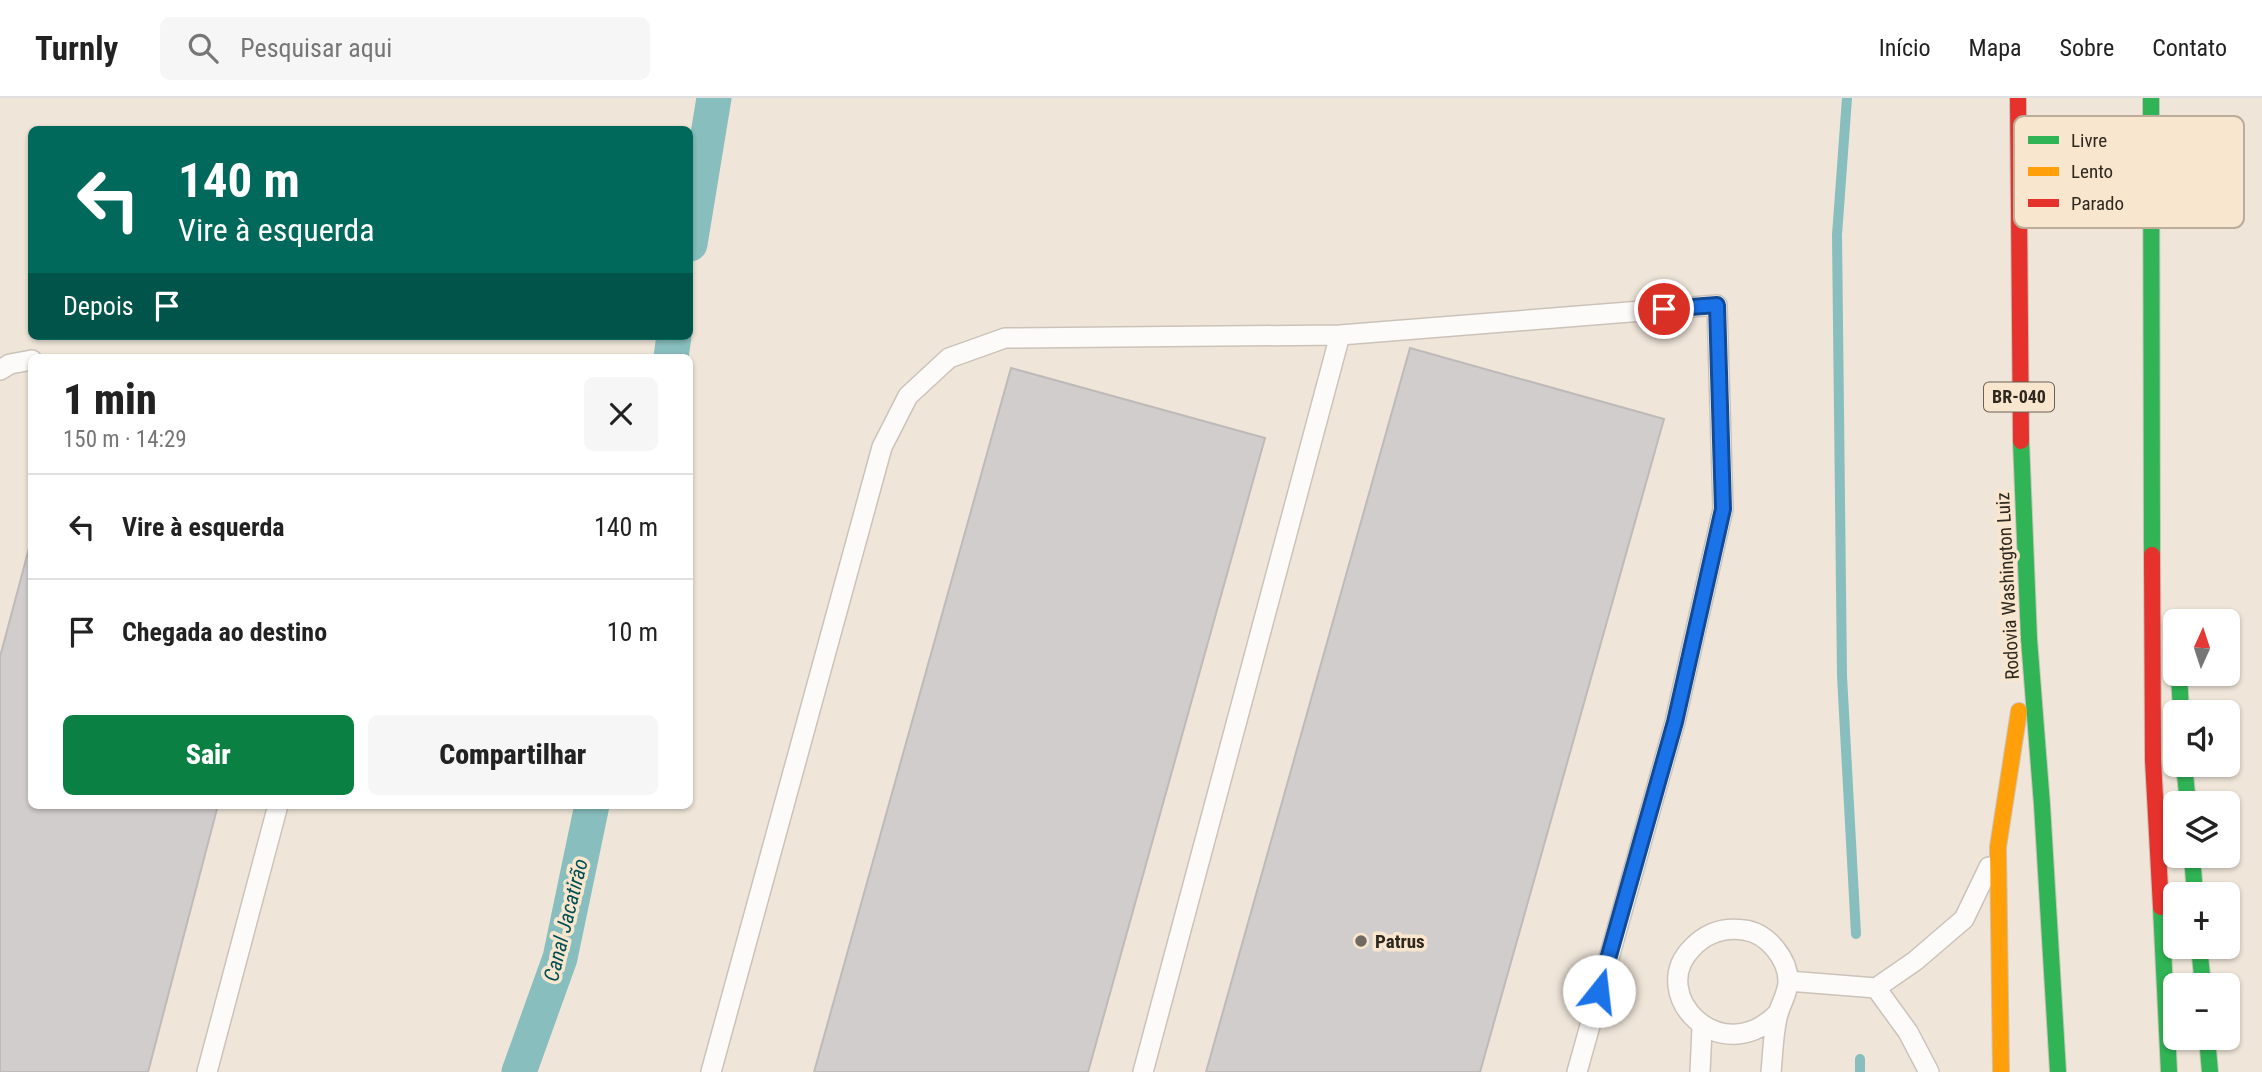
<!DOCTYPE html>
<html lang="pt">
<head>
<meta charset="utf-8">
<style>
	body { margin:0; font-family:"Roboto Condensed",sans-serif; background:#f6f6f6; color:#222; height:100vh; display:flex; flex-direction:column; font-size:26px; white-space:nowrap }
	* { box-sizing:border-box; margin:0 }
	p { font-size:23px; color:#767676 }
	.icon { flex:none; width:38px; height:38px; fill:none; stroke:currentColor; stroke-width:2; stroke-linecap:round; stroke-linejoin:round }
	.map { position:relative; flex:1; overflow:hidden }
	.details { position:absolute; left:28px; top:256px; width:665px; height:455px; display:flex; flex-direction:column; background:#fff; border-radius:10px; box-shadow:0 2px 5px #0004 }
	.details>* { flex:none }
	.top-card { position:absolute; left:28px; top:28px; width:665px; height:214px; border-radius:10px; box-shadow:0 2px 5px #0004; background:#00695c; color:#fff; overflow:hidden }
	.needle { width:46px; rotate:3deg }
	.buttons { position:absolute; left:2163px; top:511px; display:grid; gap:14px }
	.buttons a { display:grid; place-items:center; width:77px; height:77px; border-radius:10px; background:#fff; box-shadow:0 2px 5px #0004; font-size:35px }
	.pin { position:absolute; display:grid; place-items:center; width:60px; height:60px; color:#fff; margin:-30px; border:4px solid #fff; border-radius:50%; box-shadow:0 2px 7px #0007 }
	.me { position:absolute; width:77px; margin:-38px; rotate:16deg; stroke-linejoin:round; filter:drop-shadow(0 0 5px #0008) }
	.turn { display:flex; align-items:center; gap:24px; height:147px; padding:0 35px; font-size:32px }
	.turn .icon { width:91px; height:91px; stroke-width:2.5 }
	.turn b { display:block; font-size:49px; line-height:60px }
	.then { display:flex; align-items:center; height:66px; padding:0 35px; background:#0003; gap:14px; font-size:26px }
	.round { display:grid; place-items:center; flex:none; width:74px; height:74px; border-radius:10px; background:#f6f6f6 }
	.head { display:flex; align-items:center; justify-content:space-between; height:119px; padding:0 35px }
	h1 { font-size:42px; font-weight:800; line-height:52px }
	.primary-button { display:flex; gap:14px; margin-top:auto; padding:14px 35px }
	.primary-button a { flex:1; height:80px; border-radius:10px; background:#0b8043; color:#fff; font-size:28px; font-weight:800; line-height:80px; text-align:center }
	.primary-button a+a { background:#f6f6f6; color:#222 }
	ul { padding:0; list-style:none }
	li { display:flex; align-items:center; gap:21px; height:105px; padding:0 35px; border-top:2px solid #e0e0e0 }
	li div { flex:1 }
	li b { display:block; font-size:26px }
	li em { font-style:normal }
	header { display:flex; align-items:center; gap:42px; box-sizing:border-box; height:98px; padding:0 35px; background:#fff; border-bottom:2px solid #e0e0e0 }
	header strong { font-size:33px }
	nav { display:flex; gap:38px; margin-inline-start:auto; font-size:24px }
	.search { width:490px; height:63px; background:#f6f6f6; display:flex; align-items:center; gap:18px; box-sizing:border-box; padding:0 24px; border-radius:10px; color:#767676; font-size:26px }
	.map>svg:first-child { display:block }
	.lines { fill:none; stroke-linecap:round; stroke-linejoin:round }
	.stream { stroke:#88bebd; stroke-width:10 }
	.canal { stroke:#88bebd; stroke-width:35 }
	.building { fill:#d2cdcd; stroke:#bebab9; stroke-width:2 }
	.lane-casing { stroke:#cbc3b9; stroke-width:22 }
	.fast-casing { stroke:#cbc3b9; stroke-width:18 }
	.slow-casing { stroke:#cbc3b9; stroke-width:18 }
	.jam-casing { stroke:#cbc3b9; stroke-width:18 }
	.lane { stroke:#fdfbf9; stroke-width:19 }
	.fast { stroke:#30b455; stroke-width:16 }
	.slow { stroke:#ff9f0a; stroke-width:16 }
	.jam { stroke:#e5322d; stroke-width:16 }
	.route-casing { stroke:#114b97; stroke-width:18 }
	.route { stroke:#1a73e8; stroke-width:12 }
	.poi-dot { fill:#726a60; stroke:#f9e6cf; stroke-width:2.5 }
	.labels { text-anchor:middle; stroke-width:7; stroke-linejoin:round; paint-order:stroke }
	.shield { fill:#f9e6cf; stroke:#6c6154; stroke-width:2 }
	.shield-label { font-size:18px; font-weight:bold; fill:#2f281f }
	.street-label { font-size:19px; fill:#2f281f; stroke:#f9e6cf }
	.poi-label { font-size:19px; font-weight:bold; fill:#2f281f; stroke:#f9e6cf; text-anchor:start }
	.water-label { font-size:21px; font-style:italic; fill:#004f52; stroke:#f9e6cf }
	.key { fill:#f9e6cf; stroke:#bcad9a; stroke-width:2 }
	.key-label { font-size:19px; fill:#2f281f }
</style>
</head>
<body>
<header>
<strong>Turnly</strong>
<div class="search"><svg class="icon" aria-label="search" viewBox="0 0 24 24"><circle cx="10" cy="10" r="6"/><path d="M15 15l6 6"/></svg>Pesquisar aqui</div>
<nav><a>Início</a><a>Mapa</a><a>Sobre</a><a>Contato</a></nav>
</header>
<div class="map">
<svg width="2262" height="974" viewBox="0 0 2262 974">
	<rect width="100%" height="100%" fill="#efe5d9"/>
	<g class="lines">
		<path class="stream" d="M1847,0L1837,137L1842,578L1856,836
			M1860,961V974"/>
		<path class="canal" d="M690,146L714,0
			M671,259L674,238
			M519,974L560,860L592,707"/>
	</g>
	<path class="building" d="M1410,250L1664,321L1480,974H1206Z
		M1011,270L1265,340L1088,974H814Z
		M32,439V707H218L148,974H0V559Z"/>
	<g class="lines">
		<defs>
			<path id="lane" d="M0,272L10,266L32,262
				M1788,883L1876,890L1915,863L1964,821L1989,769
				M1876,890L1908,934L1929,974
				M207,974L278,707
				M711,974L882,349L908,298L949,260L1005,240L1340,237L1717,207L1723,411L1675,624L1577,974
				M1143,974L1340,237
				M1700,974L1702,930
				M1771,974C1773,955 1773,934 1778,916C1781,905 1787,897 1788,885C1789,862 1768,835 1744,832C1723,829 1706,835 1692,850C1646,896 1721,974 1778,915"/>
			<path id="fast" d="M2151,0L2152,457
				M2021,343L2029,541L2042,707L2058,974
				M2179,576L2181,614
				M2184,667L2188,705
				M2192,758L2195,796
				M2161,809L2169,974
				M2199,849L2203,887
				M2207,940L2210,974"/>
			<path id="slow" d="M2001,974L1998,749L2019,613"/>
			<path id="jam" d="M2018,0L2021,343
				M2152,457L2153,662L2161,809"/>
		</defs>
		<use href="#lane" class="lane-casing"/>
		<use href="#fast" class="fast-casing"/>
		<use href="#slow" class="slow-casing"/>
		<use href="#jam" class="jam-casing"/>
		<use href="#lane" class="lane"/>
		<use href="#fast" class="fast"/>
		<use href="#slow" class="slow"/>
		<use href="#jam" class="jam"/>
	</g>
	<g class="lines">
		<defs>
			<path id="route" d="M1599,893L1675,624L1723,411L1717,207L1664,211"/>
		</defs>
		<use href="#route" class="route-casing"/>
		<use href="#route" class="route"/>
	</g>
	<circle class="poi-dot" cx="1361" cy="843" r="7"/>
	<g class="labels">
		<rect class="shield" x="1984" y="284.5" width="70" height="29" rx="5"/>
		<g class="shield-label">
			<text x="2019" y="305">BR-040</text>
		</g>
		<g class="street-label">
			<text transform="translate(2007 488) rotate(-93)" y="7">Rodovia Washington Luiz</text>
		</g>
		<g class="poi-label">
			<text x="1375" y="850">Patrus</text>
		</g>
		<g class="water-label">
			<text transform="translate(566 822) rotate(-76)" y="7">Canal Jacatirão</text>
		</g>
	</g>
	<rect x="2014" y="18" width="230" height="112" rx="10" class="key"/>
	<rect x="2028" y="38" width="31" height="8" fill="#30b455"/>
	<rect x="2028" y="69" width="31" height="9" fill="#ff9f0a"/>
	<rect x="2028" y="101" width="31" height="8" fill="#e5322d"/>
	<g class="key-label">
		<text x="2071" y="49">Livre</text>
		<text x="2071" y="80">Lento</text>
		<text x="2071" y="112">Parado</text>
	</g>
</svg>
<div class="buttons">
<a><svg class="needle" viewBox="-14 -14 28 28"><path d="M0-13l5 13h-10z" fill="#e53935"/><path d="M0 13l5-13h-10z" fill="#767676"/></svg></a>
<a><svg class="icon" aria-label="sound" viewBox="0 0 24 24"><path d="M4 9h4l5-4v14l-5-4H4zM17 9q2 3 0 6"/></svg></a>
<a><svg class="icon" aria-label="layers" viewBox="0 0 24 24"><path d="M12 4l9 5-9 5-9-5zM3 14l9 5 9-5"/></svg></a>
<a>+</a>
<a>−</a>
</div>
<div class="pin" style="left:1664px;top:211px;background:#d93025"><svg class="icon" aria-label="arrive" viewBox="0 0 24 24"><path d="M6 21V4h12l-3 4 3 4H6"/></svg></div>
<svg class="me" style="left:1599px;top:893px" viewBox="-20 -20 40 40"><circle r="19" fill="#fff"/><path d="M0-13L10 11 0 6-10 11z" fill="#1a73e8"/></svg>
<div class="top-card">
<div class="turn"><svg class="icon" aria-label="left" viewBox="0 0 24 24"><path d="M17 20v-9H6M10 6l-5 5 5 5"/></svg><div><b>140 m</b>Vire à esquerda</div></div>
<div class="then">Depois<svg class="icon" aria-label="arrive" viewBox="0 0 24 24"><path d="M6 21V4h12l-3 4 3 4H6"/></svg></div>
</div>
<section class="details">
<div class="head"><div><h1>1 min</h1><p>150 m · 14:29</p></div><a class="round"><svg class="icon" aria-label="close" viewBox="0 0 24 24"><path d="M6 6l12 12M18 6L6 18"/></svg></a></div>
<ul>
<li><svg class="icon" aria-label="left" viewBox="0 0 24 24"><path d="M17 20v-9H6M10 6l-5 5 5 5"/></svg><div><b>Vire à esquerda</b></div><em>140 m</em></li>
<li><svg class="icon" aria-label="arrive" viewBox="0 0 24 24"><path d="M6 21V4h12l-3 4 3 4H6"/></svg><div><b>Chegada ao destino</b></div><em>10 m</em></li>
</ul>
<div class="primary-button"><a>Sair</a><a>Compartilhar</a></div>
</section>
</div>
</body>
</html>
